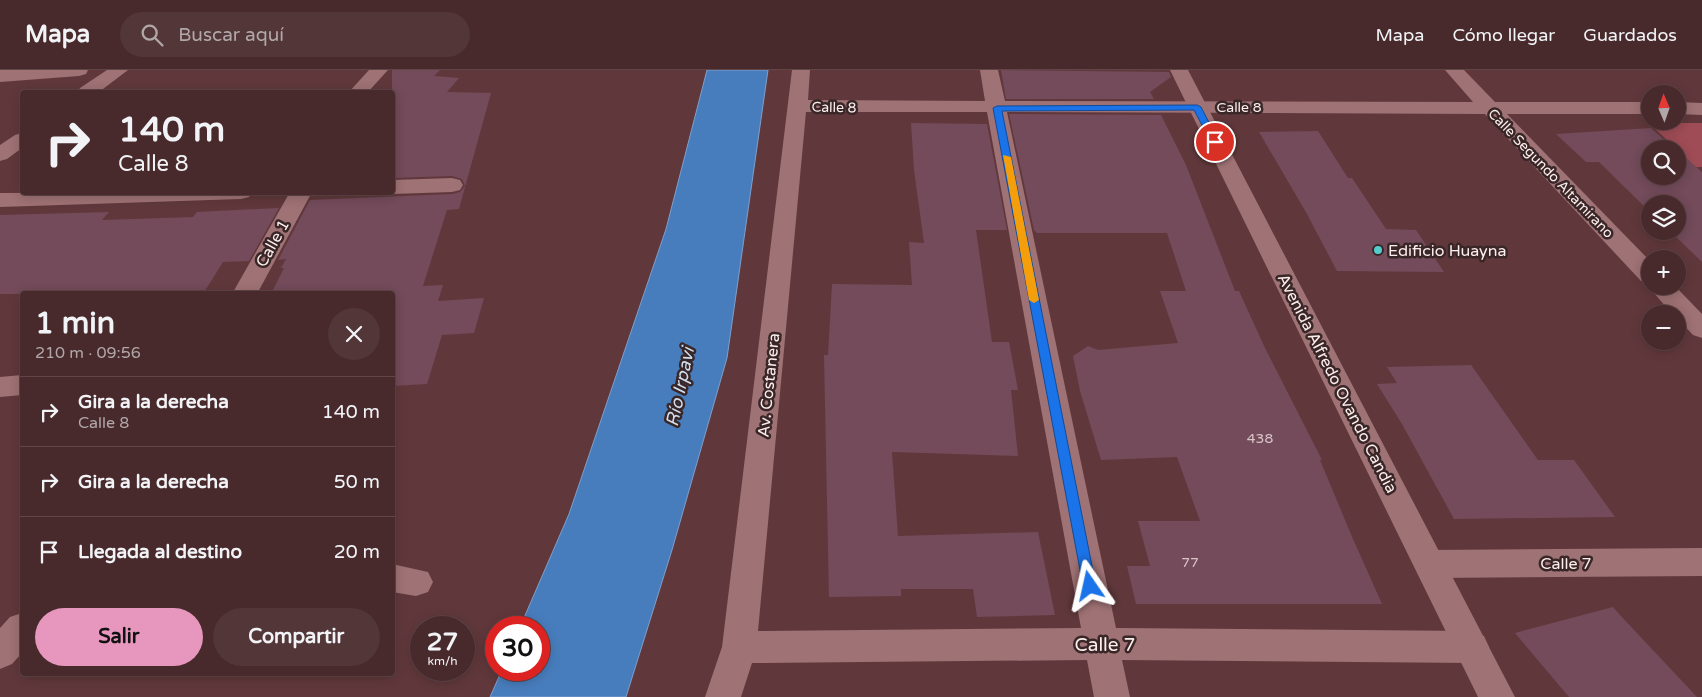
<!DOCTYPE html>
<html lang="es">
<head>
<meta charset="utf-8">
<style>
	body { margin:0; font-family:"Varela Round",sans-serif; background:#523638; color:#f1f3f6; height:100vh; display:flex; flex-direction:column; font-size:19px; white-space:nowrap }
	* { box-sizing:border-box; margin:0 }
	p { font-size:16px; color:#b1a7a9 }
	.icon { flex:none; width:28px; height:28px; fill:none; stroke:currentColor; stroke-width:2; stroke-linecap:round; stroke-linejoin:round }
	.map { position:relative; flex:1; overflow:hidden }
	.panel { position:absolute; left:20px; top:221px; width:375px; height:385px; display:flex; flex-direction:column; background:#482a2c; border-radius:5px; box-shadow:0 2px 12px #0003,0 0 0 1px #604648 }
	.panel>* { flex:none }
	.banner { position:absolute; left:20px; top:20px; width:375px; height:105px; border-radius:5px; box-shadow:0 2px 12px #0003,0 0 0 1px #604648; background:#482a2c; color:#f1f3f6; overflow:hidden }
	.needle { width:32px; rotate:358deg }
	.buttons { position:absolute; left:1641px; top:15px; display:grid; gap:10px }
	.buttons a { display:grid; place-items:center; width:45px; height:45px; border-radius:50%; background:#482a2c; box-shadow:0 2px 12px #0003,0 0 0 1px #604648; font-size:25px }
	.speed { position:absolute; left:410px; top:546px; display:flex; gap:10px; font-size:25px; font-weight:700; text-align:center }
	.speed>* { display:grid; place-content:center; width:65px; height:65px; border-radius:50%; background:#482a2c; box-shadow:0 2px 12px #0003,0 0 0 1px #604648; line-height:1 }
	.speed small { font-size:12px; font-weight:400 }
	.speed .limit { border:8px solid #d22; background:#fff; color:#111 }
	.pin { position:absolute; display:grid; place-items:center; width:42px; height:42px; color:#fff; margin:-21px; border:2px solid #fff; border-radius:50%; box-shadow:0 1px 5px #0007 }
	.me { position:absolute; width:55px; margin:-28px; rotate:349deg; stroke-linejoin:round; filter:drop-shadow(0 0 4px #0008) }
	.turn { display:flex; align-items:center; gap:18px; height:105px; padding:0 15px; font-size:22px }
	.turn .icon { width:65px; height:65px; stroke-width:2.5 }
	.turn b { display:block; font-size:35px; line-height:42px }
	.round { display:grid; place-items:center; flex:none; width:52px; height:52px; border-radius:26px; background:#523638 }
	.headline { display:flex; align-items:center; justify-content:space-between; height:85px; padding:0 15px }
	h1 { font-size:30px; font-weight:700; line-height:38px }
	.primary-button { display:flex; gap:10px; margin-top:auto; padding:10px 15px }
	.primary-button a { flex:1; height:58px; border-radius:30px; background:#e797bd; color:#111; font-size:20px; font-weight:700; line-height:58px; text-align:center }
	.primary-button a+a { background:#523638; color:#f1f3f6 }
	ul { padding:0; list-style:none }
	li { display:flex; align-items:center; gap:15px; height:70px; padding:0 15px; border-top:1px solid #604648 }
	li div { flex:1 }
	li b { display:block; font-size:19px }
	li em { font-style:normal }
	header { display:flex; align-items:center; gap:30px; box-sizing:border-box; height:70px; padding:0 25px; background:#482a2c; border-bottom:1px solid #604648 }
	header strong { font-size:24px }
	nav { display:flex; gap:28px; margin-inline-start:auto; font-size:18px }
	.search { width:350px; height:45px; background:#523638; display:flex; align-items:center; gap:12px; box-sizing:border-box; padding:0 18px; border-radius:28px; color:#b1a7a9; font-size:19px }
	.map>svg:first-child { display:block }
	.green { fill:#9f4c56 }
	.water { fill:#487dbd; stroke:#7e9fcb }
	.building { fill:#734b5b }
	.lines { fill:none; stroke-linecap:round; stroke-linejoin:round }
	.street { fill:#9f7275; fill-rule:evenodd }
	.secondary { fill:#9f7275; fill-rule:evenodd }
	.route { fill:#1a73e8; stroke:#114b97 }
	.slow { fill:#f59e0b }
	.poi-dot { fill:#52cdcc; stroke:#392627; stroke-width:2 }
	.labels { text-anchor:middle; stroke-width:5; stroke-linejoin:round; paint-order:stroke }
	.far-street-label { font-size:14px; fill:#fdeded; stroke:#392627 }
	.number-label { font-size:14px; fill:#dac4c8 }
	.street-label { font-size:16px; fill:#fdeded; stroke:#392627 }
	.poi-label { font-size:16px; fill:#fdeded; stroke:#392627; text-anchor:start }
	.water-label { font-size:18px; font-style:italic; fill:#d0def0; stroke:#392627 }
	.near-street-label { font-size:19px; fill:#fdeded; stroke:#392627 }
</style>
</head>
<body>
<header>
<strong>Mapa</strong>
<div class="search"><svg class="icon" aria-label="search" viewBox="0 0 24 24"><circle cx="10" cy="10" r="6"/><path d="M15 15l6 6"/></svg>Buscar aquí</div>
<nav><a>Mapa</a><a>Cómo llegar</a><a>Guardados</a></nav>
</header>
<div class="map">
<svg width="1702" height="627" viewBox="0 0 1702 627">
	<rect width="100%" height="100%" fill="#60383b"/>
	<path class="green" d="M1649,53H1702V97H1695Z"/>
	<path class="water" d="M707,0H768L727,288L672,480L626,627H490L502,600H539V558L520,557L569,444L666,159Z"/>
	<path class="building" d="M392,0H440L434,6L459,8L447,22L491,23L459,139L447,140L423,216L443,215L438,231L484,228L474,263L442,265L427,314L392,316V224H271L284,198H281L286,189L278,190L310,130L452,124L460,122L465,116L462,109L452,106L392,108Z
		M1001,0L1169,2L1171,7L1150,22L1154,29H1006Z
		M1009,44L1161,45L1186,95L1235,221H1239L1265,278L1322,390H1320L1353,469L1382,534H1136L1127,496H1150L1138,451H1200L1177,387L1101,390L1080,321L1073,286L1088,276L1098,280L1178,273L1160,221H1186L1167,163H1037L1034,160Z
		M911,53L987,54L1007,160H976L992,272H1009L1018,320H1011L1018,386L892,382L898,466L1038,462L1055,545L977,547L973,519H901V526L829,527L824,285H828L832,214L912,215L909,172L924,173L914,100Z
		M1651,58L1675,79H1650V106H1678V81L1702,102V192L1670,161H1678V134H1650V142L1599,92H1586L1556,64Z
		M1318,61L1348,108H1352L1386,159L1416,160L1444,202L1337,201L1307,144L1259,62Z
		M279,138L249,191L223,192L203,224H0V145L109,142L102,150L193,147L197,142Z
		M1471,295L1538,390H1574L1615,447L1454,449L1402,354L1377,314L1397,313L1387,297Z
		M1613,537L1620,545L1697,627H1569L1515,563Z"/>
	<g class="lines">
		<path class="street" d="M792,0H810L808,30L985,31L980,0H998L1005,31L1473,32L1445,0H1464L1495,32H1650V44H1507L1650,191V216H1675L1702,244V268L1693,265L1678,249V244H1672L1648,216L1650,213L1641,211L1485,44L1007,42L1116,558L1472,561L1484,566L1489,577L1484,588L1472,593L1122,590L1130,627H1094L1087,590L752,593L741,627H705L722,577ZM806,42H987L1081,558L758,561Z
			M1678,32L1702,33V45L1678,44Z
			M452,108L460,110L463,115L460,120L452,122L392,124L388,122H392V110Z
			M252,122L249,127L241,129L0,137V123Z
			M22,305V325L0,327V307Z
			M1702,478V506L1430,508L1418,504L1414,494L1418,484L1430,480Z
			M392,494L428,502L433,512L428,522L416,526L392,522Z"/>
		<path class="secondary" d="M0,0H88L86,4L79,6L0,12Z
			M107,0H128L99,22H78L80,18Z
			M369,0H388L368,22H349Z
			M1170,0H1188L1515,627H1478Z
			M22,63V78L7,89L0,91V75L15,65Z
			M290,122H312L257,224H232Z
			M22,543V583L12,594L0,599V558L10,547Z"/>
	</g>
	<path class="route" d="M1197,35L1201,37L1219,72L1218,74H1212L1194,40L1002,41L1096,516L1094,521L1090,522L1085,521L1083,516L993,38L997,36Z"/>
	<path class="slow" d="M1003,85L1011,87L1039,230L1034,233L1029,230Z"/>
	<circle class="poi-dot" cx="1378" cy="180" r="5"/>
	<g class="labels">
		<g class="far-street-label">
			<text transform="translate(834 37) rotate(1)" y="5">Calle 8</text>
			<text x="1239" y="42">Calle 8</text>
			<text transform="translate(1551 103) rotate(46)" y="5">Calle Segundo Altamirano</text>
		</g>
		<g class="number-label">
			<text x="1260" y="373">438</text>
			<text x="1190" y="497">77</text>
		</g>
		<g class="street-label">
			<text transform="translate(272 173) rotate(-61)" y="6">Calle 1</text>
			<text transform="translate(1338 313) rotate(63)" y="6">Avenida Alfredo Ovando Candia</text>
			<text transform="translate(768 315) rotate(-84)" y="6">Av. Costanera</text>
			<text x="1566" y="499">Calle 7</text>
		</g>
		<g class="poi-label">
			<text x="1388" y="186">Edificio Huayna</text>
		</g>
		<g class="water-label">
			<text transform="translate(680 317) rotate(-78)" y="6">Río Irpavi</text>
		</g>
		<g class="near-street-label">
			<text x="1105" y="581">Calle 7</text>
		</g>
	</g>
</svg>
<div class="buttons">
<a><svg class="needle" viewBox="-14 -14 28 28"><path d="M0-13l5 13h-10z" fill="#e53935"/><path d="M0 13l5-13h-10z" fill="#b1a7a9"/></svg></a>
<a><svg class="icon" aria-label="search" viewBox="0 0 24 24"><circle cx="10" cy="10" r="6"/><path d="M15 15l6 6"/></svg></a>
<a><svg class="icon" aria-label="layers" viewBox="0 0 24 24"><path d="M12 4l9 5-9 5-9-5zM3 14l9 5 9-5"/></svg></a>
<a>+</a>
<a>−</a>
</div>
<div class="speed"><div>27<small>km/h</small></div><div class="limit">30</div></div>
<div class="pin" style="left:1215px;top:72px;background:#d93025"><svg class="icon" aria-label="arrive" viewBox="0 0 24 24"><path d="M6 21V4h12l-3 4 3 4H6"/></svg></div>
<svg class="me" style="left:1090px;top:516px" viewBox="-20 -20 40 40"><path d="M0-17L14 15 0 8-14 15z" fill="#1a73e8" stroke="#fff" stroke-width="4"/></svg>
<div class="banner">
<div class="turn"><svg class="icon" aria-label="right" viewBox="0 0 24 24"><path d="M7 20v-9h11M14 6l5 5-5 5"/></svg><div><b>140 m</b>Calle 8</div></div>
</div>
<section class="panel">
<div class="headline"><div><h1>1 min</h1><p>210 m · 09:56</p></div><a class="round"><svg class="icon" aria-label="close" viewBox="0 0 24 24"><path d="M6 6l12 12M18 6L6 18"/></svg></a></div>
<ul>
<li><svg class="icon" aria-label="right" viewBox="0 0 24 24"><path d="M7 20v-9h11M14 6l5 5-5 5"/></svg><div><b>Gira a la derecha</b><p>Calle 8</p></div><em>140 m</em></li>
<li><svg class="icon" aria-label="right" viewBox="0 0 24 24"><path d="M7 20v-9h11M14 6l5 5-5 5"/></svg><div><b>Gira a la derecha</b></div><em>50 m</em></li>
<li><svg class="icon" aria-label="arrive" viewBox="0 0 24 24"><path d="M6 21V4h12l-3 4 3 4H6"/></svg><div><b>Llegada al destino</b></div><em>20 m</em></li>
</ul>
<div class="primary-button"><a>Salir</a><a>Compartir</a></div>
</section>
</div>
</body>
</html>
